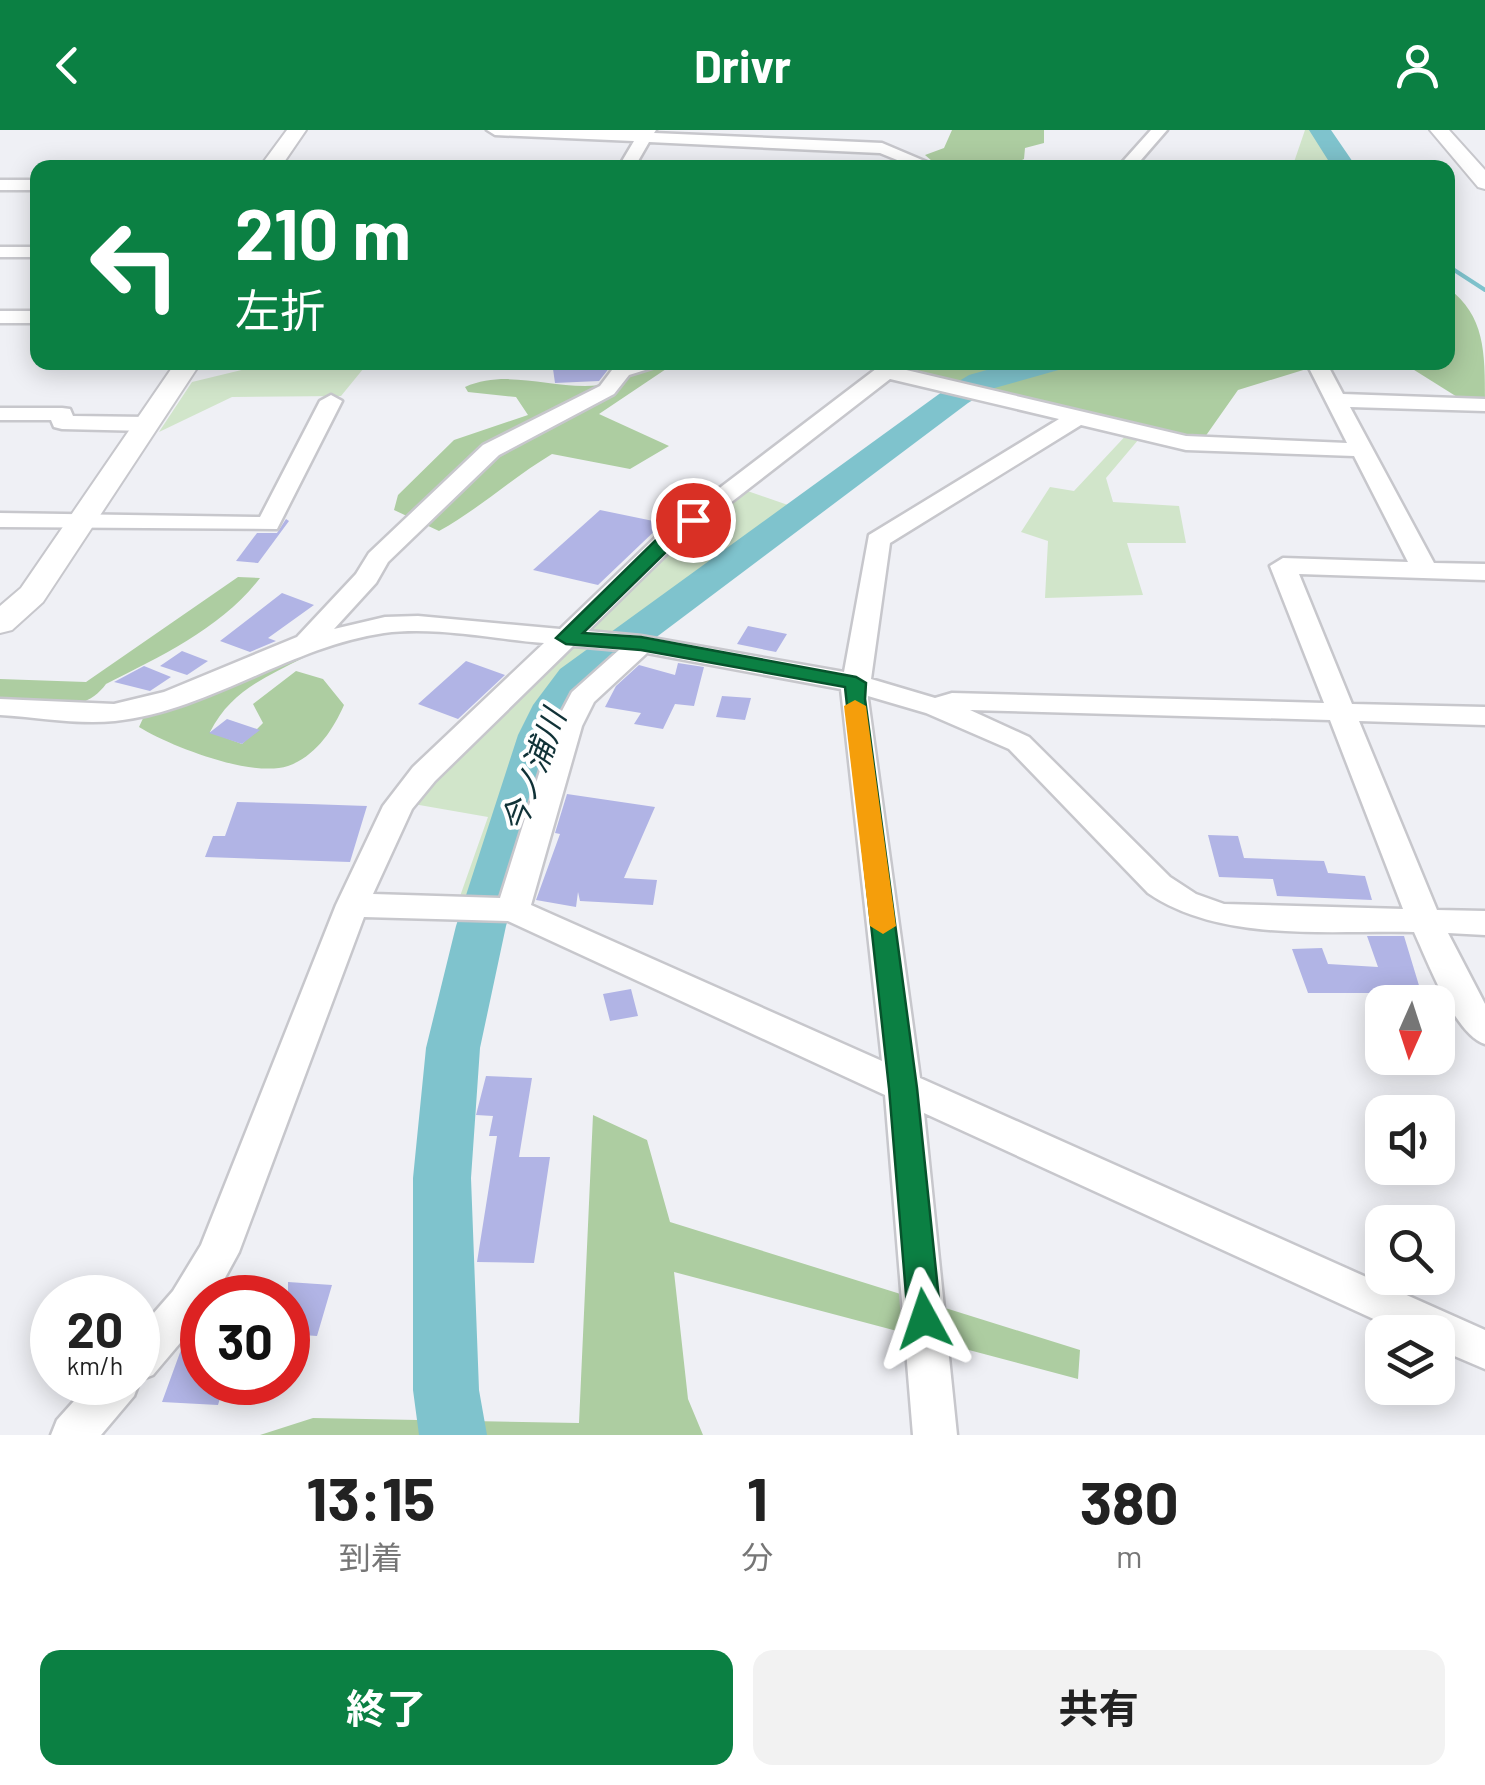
<!DOCTYPE html>
<html lang="ja">
<head>
<meta charset="utf-8">
<style>
	body { margin:0; font-family:Barlow,"Noto Sans JP",sans-serif; background:#f2f2f2; color:#222; height:100vh; display:flex; flex-direction:column; font-size:38px; white-space:nowrap }
	* { box-sizing:border-box; margin:0 }
	p { font-size:32px; color:#767676 }
	.icon { flex:none; width:55px; height:55px; fill:none; stroke:currentColor; stroke-width:2; stroke-linecap:round; stroke-linejoin:round }
	.map { position:relative; height:1305px; overflow:hidden }
	.sheet { display:flex; flex-direction:column; background:#fff; flex:1 }
	.sheet>* { flex:none }
	.banner { position:absolute; left:30px; top:30px; width:1425px; height:210px; border-radius:20px; box-shadow:0 5px 25px #0003; background:#0b8043; color:#fff; overflow:hidden }
	.needle { width:65px; rotate:183deg }
	.controls { position:absolute; left:1365px; top:855px; display:grid; gap:20px }
	.controls a { display:grid; place-items:center; width:90px; height:90px; border-radius:20px; background:#fff; box-shadow:0 5px 25px #0003; font-size:50px }
	.speed { position:absolute; left:30px; top:1145px; display:flex; gap:20px; font-size:50px; font-weight:700; text-align:center }
	.speed>* { display:grid; place-content:center; width:130px; height:130px; border-radius:50%; background:#fff; box-shadow:0 5px 25px #0003; line-height:1 }
	.speed small { font-size:25px; font-weight:400 }
	.speed .limit { border:15px solid #d22; background:#fff; color:#111 }
	.pin { position:absolute; display:grid; place-items:center; width:85px; height:85px; color:#fff; margin:-42px; border:5px solid #fff; border-radius:50%; box-shadow:0 2px 10px #0007 }
	.me { position:absolute; width:110px; margin:-55px; rotate:355deg; stroke-linejoin:round; filter:drop-shadow(0 0 8px #0008) }
	.turn { display:flex; align-items:center; gap:35px; height:210px; padding:0 40px; font-size:45px }
	.turn .icon { width:130px; height:130px; stroke-width:2.5 }
	.turn b { display:block; font-size:70px; line-height:85px }
	.eta { display:flex; justify-content:space-evenly; align-items:center; height:170px; text-align:center }
	.eta b { font-size:60px; font-weight:700; line-height:70px }
	.cta { display:flex; gap:20px; margin-top:auto; padding:20px 40px }
	.cta a { flex:1; height:115px; border-radius:20px; background:#0b8043; color:#fff; font-size:40px; font-weight:700; line-height:115px; text-align:center }
	.cta a+a { background:#f2f2f2; color:#222 }
	header { display:flex; justify-content:space-between; align-items:center; height:130px; padding:0 40px; background:#0b8043; color:#fff; font-size:45px; font-weight:700 }
	.map>svg:first-child { display:block }
	.green { fill:#d1e5ca }
	.forest { fill:#adcda1 }
	.lines { fill:none; stroke-linecap:round; stroke-linejoin:round }
	.stream { stroke:#7fc3cd; stroke-width:4 }
	.river { fill:#7fc3cd; fill-rule:evenodd }
	.building { fill:#b1b4e5 }
	.minor-casing { stroke:#c7c7cc; stroke-width:5 }
	.tertiary-casing { stroke:#c7c7cc; stroke-width:4 }
	.minor { fill:#fff; fill-rule:evenodd }
	.tertiary { fill:#fff; fill-rule:evenodd }
	.route { fill:#0b8043; stroke:#07532c; stroke-width:2.5 }
	.slow { fill:#f59e0b }
	.labels { text-anchor:middle; stroke-width:8; stroke-linejoin:round; paint-order:stroke }
	.water-label { font-size:32px; font-style:italic; fill:#103237; stroke:#fff }
</style>
</head>
<body>
<header><svg class="icon" aria-label="back" viewBox="0 0 24 24"><path d="M15 5l-7 7 7 7"/></svg>Drivr<svg class="icon" aria-label="person" viewBox="0 0 24 24"><circle cx="12" cy="8" r="4"/><path d="M4 21q1-7 8-7t8 7"/></svg></header>
<div class="map">
<svg width="1485" height="1305" viewBox="0 0 1485 1305">
	<rect width="100%" height="100%" fill="#eff0f5"/>
	<path class="green" d="M1305,0H1325L1353,37L1296,38L1293,35Z
		M271,233H368L341,266L232,267L159,302L192,252Z
		M1131,300L1144,303L1106,348L1113,372L1179,376L1186,413H1127L1143,465L1045,468L1048,411L1021,402L1050,357L1074,361Z
		M736,357L811,383L728,443L582,570L513,780L458,772L488,687L402,672Z"/>
	<path class="forest" d="M952,0H1044V13L1025,18L1024,29L1008,37H939L925,25L944,18Z
		M1448,149L1454,154L1448,158C1485,186 1485,221 1485,272L1462,270L1403,233L1448,232Z
		M899,232L1326,233L1238,260L1200,314L887,242Z
		M655,233H675L599,284L669,316L630,339L552,324C512,348 479,379 439,401L394,380L398,365L454,310L528,285L516,267L468,262L465,257C513,236 563,265 612,253C626,249 641,239 655,233Z
		M238,447L260,448C223,497 160,527 106,554C82,587 36,578 0,574V549L86,552Z
		M303,528C264,548 231,561 210,602L242,614L263,593L253,574L296,541L323,549L344,575C333,600 316,626 288,636C251,648 170,616 139,597L145,584L279,530Z
		M593,985L647,1010L670,1092L1080,1220L1078,1249L674,1142L688,1269L703,1305H260L313,1288L579,1293Z"/>
	<g class="lines">
		<path class="stream" d="M1448,136L1485,160"/>
		<path class="river" d="M1309,0H1331L1357,38H1333Z
			M1015,232H1066L1062,239L991,259L968,273L590,557L574,577L562,605L506,796L480,918L471,1048L479,1260L487,1305H419L413,1260V1048L426,918L456,796L518,605L533,575L560,539L946,259L969,245Z"/>
	</g>
	<path class="building" d="M552,232H614L599,251L555,253Z
		M600,380L663,393L598,455L533,440Z
		M286,389L289,391L258,433L236,431L257,403H277Z
		M282,463L314,475L268,508L276,511L250,522L220,511Z
		M748,496L787,504L776,522L737,514Z
		M182,521L208,531L187,545L160,536Z
		M466,531L505,545L458,589L418,574Z
		M678,533L704,537L694,576L675,574L663,599L634,594L641,583L605,577L616,556L639,535L675,545Z
		M144,536L171,547L150,561L114,552Z
		M722,566L751,568L745,590L716,587Z
		M227,589L260,600L242,614L209,603Z
		M567,664L655,677L624,748L657,750L653,775L580,771L578,762L576,777L536,770L560,704L555,703Z
		M237,672L309,674L367,676L350,732L205,727L213,706H225Z
		M1208,705L1238,706L1244,728L1324,731L1328,743L1365,746L1372,770L1277,766L1273,749L1219,747Z
		M1367,806H1404L1424,872L1374,869L1373,863H1308L1292,819L1322,818L1328,834L1378,837Z
		M631,859L638,886L610,891L603,864Z
		M486,946L532,948L519,1027H550L534,1133L477,1132L497,1006H489L493,986L476,985Z
		M288,1152L332,1155L317,1206L288,1204Z
		M182,1217L202,1219V1252H225L218,1275L162,1272Z"/>
	<g class="lines">
		<defs>
			<path id="minor" d="M487,0H656L654,3L882,13L941,38H917L880,23L649,12L634,38H618L634,11L495,5Z
				M1151,0H1167L1134,38H1117Z
				M0,50H38V60H0Z
				M0,117H38V127H0Z
				M0,181H38V193H0Z
				M628,232H671L629,245L614,264L499,325L388,432L376,453L334,499L385,487L418,486L560,499L658,405L885,232H909L902,239L1186,306L1347,313L1306,232H1326L1343,264L1485,269V281L1350,277L1434,433L1485,434V450L1299,444L1352,574L1485,577V595L1359,591L1437,780L1485,781V805L1448,803L1485,874V914C1455,905 1428,832 1414,802C1327,800 1221,813 1148,763L1009,619L926,583L868,566V569L920,948L1485,1200V1239L1438,1219V1202H1402L924,983L957,1305H913L885,965L508,791L364,787L239,1122L214,1168H202V1187L153,1245L140,1250L134,1266L101,1305H51L57,1290L91,1252H138V1201L173,1161L201,1115L336,775L383,676L413,637L544,513C493,509 435,496 384,503C289,517 209,581 115,591C78,595 37,587 0,585V569L114,574L164,562L297,507L356,444L369,423L483,315L600,256L615,236ZM890,249L1059,289L869,405L844,542L641,506L588,501L676,415ZM1081,295L1186,320L1354,326L1408,432L1283,428L1270,436L1324,573L952,563L935,568L871,549L890,413ZM573,516L619,520L572,562L554,596L500,768L373,764L412,679L435,651ZM647,523L841,559L882,931L531,775L582,596L594,572ZM970,580L1330,590L1403,779L1224,774L1196,764L1170,747L1029,607Z
				M331,265L342,271L277,399L0,397V383L260,387L320,271Z
				M0,278H62L70,279L73,286L147,287L158,294L147,301L62,299L54,297L51,290H0Z"/>
			<path id="tertiary" d="M287,0H306L280,38H259Z
				M1430,0H1449L1485,40V59L1478,57Z
				M176,232H201L43,472L12,500L0,503V476L21,458Z"/>
		</defs>
		<use href="#minor" class="minor-casing"/>
		<use href="#tertiary" class="tertiary-casing"/>
		<use href="#minor" class="minor"/>
		<use href="#tertiary" class="tertiary"/>
	</g>
	<path class="route" d="M693,385L702,390L700,394L674,414L583,503L641,507L856,547L866,553L865,569L917,958L941,1189L936,1199L924,1203L913,1199L908,1189L889,958L845,557L641,520L566,514L556,508L660,406Z"/>
	<path class="slow" d="M855,570L866,576L896,796L883,804L870,796L844,576Z"/>
	<g class="labels">
		<g class="water-label">
			<text transform="translate(534 641) rotate(-70)" y="11">今ノ浦川</text>
		</g>
	</g>
</svg>
<div class="controls">
<a><svg class="needle" viewBox="-14 -14 28 28"><path d="M0-13l5 13h-10z" fill="#e53935"/><path d="M0 13l5-13h-10z" fill="#767676"/></svg></a>
<a><svg class="icon" aria-label="sound" viewBox="0 0 24 24"><path d="M4 9h4l5-4v14l-5-4H4zM17 9q2 3 0 6"/></svg></a>
<a><svg class="icon" aria-label="search" viewBox="0 0 24 24"><circle cx="10" cy="10" r="6"/><path d="M15 15l6 6"/></svg></a>
<a><svg class="icon" aria-label="layers" viewBox="0 0 24 24"><path d="M12 4l9 5-9 5-9-5zM3 14l9 5 9-5"/></svg></a>
</div>
<div class="speed"><div>20<small>km/h</small></div><div class="limit">30</div></div>
<div class="pin" style="left:693px;top:390px;background:#d93025"><svg class="icon" aria-label="arrive" viewBox="0 0 24 24"><path d="M6 21V4h12l-3 4 3 4H6"/></svg></div>
<svg class="me" style="left:924px;top:1189px" viewBox="-20 -20 40 40"><path d="M0-17L14 15 0 8-14 15z" fill="#0b8043" stroke="#fff" stroke-width="4"/></svg>
<div class="banner">
<div class="turn"><svg class="icon" aria-label="left" viewBox="0 0 24 24"><path d="M17 20v-9H6M10 6l-5 5 5 5"/></svg><div><b>210 m</b>左折</div></div>
</div>
</div>
<section class="sheet">
<div class="eta">
<div><b>13:15</b><p>到着</p></div>
<div><b>1</b><p>分</p></div>
<div><b>380</b><p>m</p></div>
</div>
<div class="cta"><a>終了</a><a>共有</a></div>
</section>
</body>
</html>
